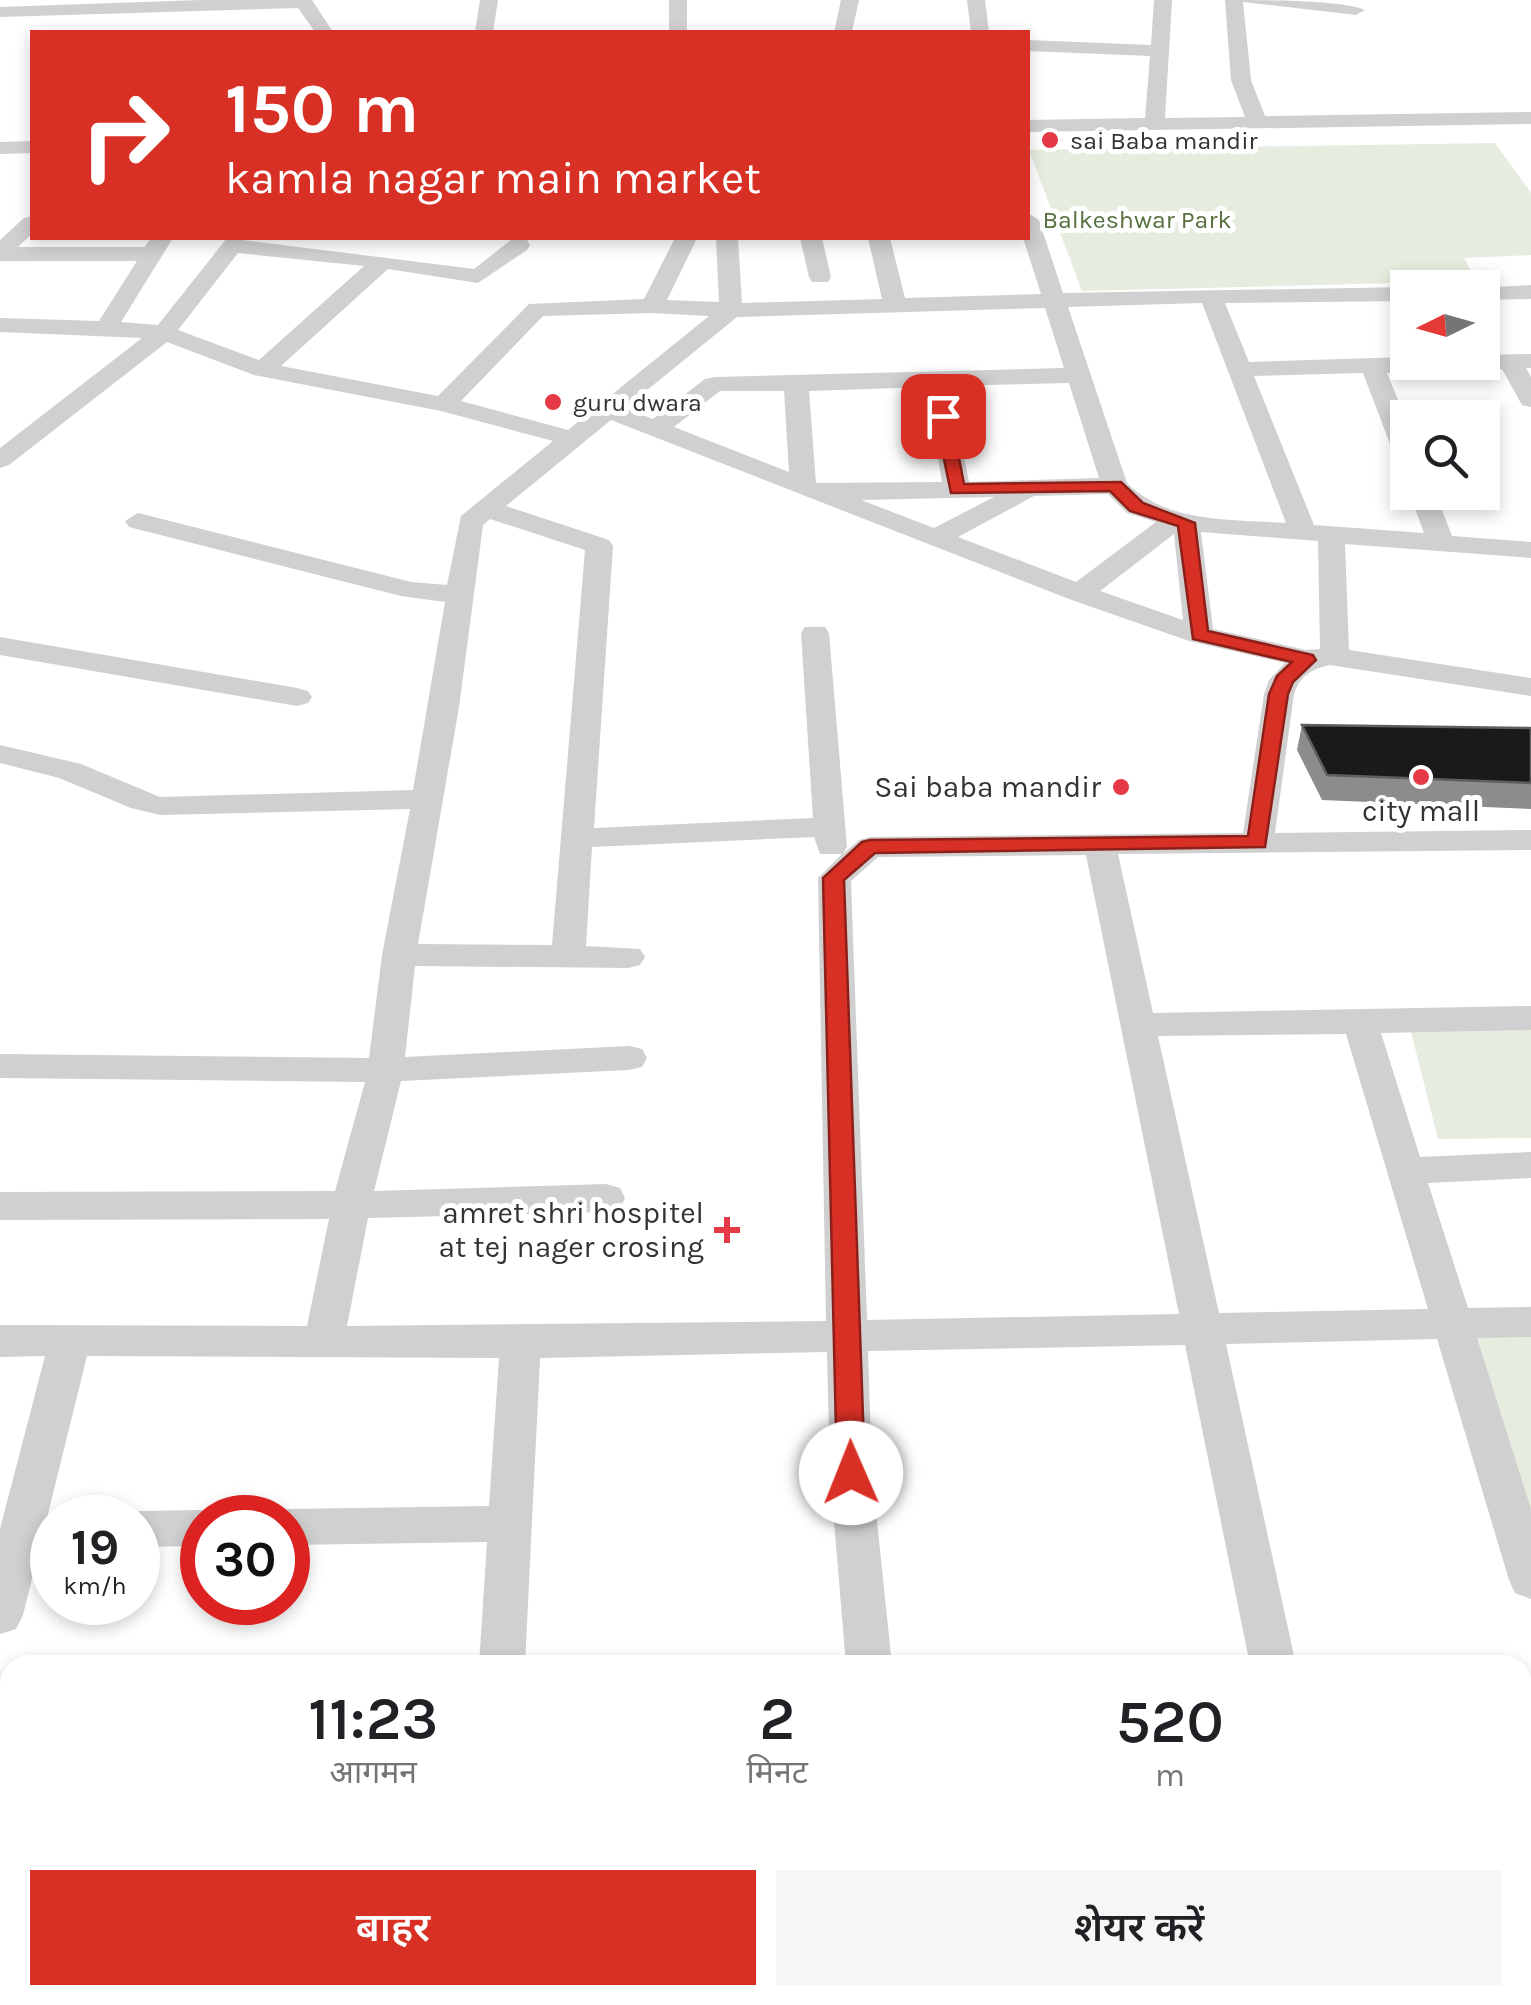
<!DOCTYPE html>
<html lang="hi">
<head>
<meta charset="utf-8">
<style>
	body { margin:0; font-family:Karla,"Noto Sans Devanagari",sans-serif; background:#f6f6f6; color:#202124; height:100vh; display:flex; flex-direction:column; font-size:38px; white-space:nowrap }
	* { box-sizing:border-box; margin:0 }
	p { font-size:32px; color:#757577 }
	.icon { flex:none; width:55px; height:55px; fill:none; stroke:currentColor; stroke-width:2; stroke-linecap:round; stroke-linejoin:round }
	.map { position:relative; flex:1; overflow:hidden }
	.side { position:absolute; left:0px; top:1655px; width:1532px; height:350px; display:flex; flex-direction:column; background:#fff; border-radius:30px 30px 0 0; box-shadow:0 5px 15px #0003 }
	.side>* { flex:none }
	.top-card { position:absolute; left:30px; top:30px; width:1000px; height:210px; border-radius:0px; box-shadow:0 5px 15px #0003; background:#d93025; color:#fff; overflow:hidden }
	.needle { width:65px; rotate:265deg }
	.controls { position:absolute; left:1390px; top:270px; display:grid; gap:20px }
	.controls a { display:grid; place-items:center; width:110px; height:110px; border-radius:0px; background:#fff; box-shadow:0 5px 15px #0003; font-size:50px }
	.speed { position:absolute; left:30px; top:1495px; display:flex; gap:20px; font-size:50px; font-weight:700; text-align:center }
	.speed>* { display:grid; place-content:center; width:130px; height:130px; border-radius:50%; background:#fff; box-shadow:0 5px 15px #0003; line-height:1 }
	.speed small { font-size:25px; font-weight:400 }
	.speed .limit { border:15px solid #d22; background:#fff; color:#111 }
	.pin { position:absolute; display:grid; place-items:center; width:85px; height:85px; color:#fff; margin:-42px; border-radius:20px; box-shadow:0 5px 15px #0006 }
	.me { position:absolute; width:110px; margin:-55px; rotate:359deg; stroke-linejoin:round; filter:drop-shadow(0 0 8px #0008) }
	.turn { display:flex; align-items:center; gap:35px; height:210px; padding:0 30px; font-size:45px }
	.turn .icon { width:130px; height:130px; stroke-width:2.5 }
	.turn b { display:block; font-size:70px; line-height:85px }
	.eta { display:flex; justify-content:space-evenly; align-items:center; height:170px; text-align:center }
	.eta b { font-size:60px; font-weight:600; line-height:70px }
	.button { display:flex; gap:20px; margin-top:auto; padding:20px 30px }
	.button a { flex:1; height:115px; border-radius:0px; background:#d93025; color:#fff; font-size:40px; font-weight:600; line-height:115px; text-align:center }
	.button a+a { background:#f6f6f6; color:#202124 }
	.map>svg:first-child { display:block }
	.green { fill:#e6ecdf }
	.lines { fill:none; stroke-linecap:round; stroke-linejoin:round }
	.minor { fill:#d0d0d0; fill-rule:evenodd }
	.wall { fill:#8c8c8c }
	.building { fill:#1a1a1a; stroke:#5f5f5f; stroke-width:2.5 }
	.route { fill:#d93025; stroke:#8d1f18; stroke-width:2.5 }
	.poi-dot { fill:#e63946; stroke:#fff; stroke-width:4 }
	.labels { text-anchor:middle; stroke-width:10; stroke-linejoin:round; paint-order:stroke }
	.far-poi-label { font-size:25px; fill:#333; stroke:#fff; text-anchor:start }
	.far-park-label { font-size:25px; fill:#56703f; stroke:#fff }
	.poi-label { font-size:30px; fill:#333; stroke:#fff; text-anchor:end }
</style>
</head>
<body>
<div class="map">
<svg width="1531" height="2005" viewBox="0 0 1531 2005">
	<rect width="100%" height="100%" fill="#fff"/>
	<path class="green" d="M1495,143L1531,193V255L1464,258L1477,281L1082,291L1029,150Z
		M1531,1027V1138L1438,1139L1410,1028Z
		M1531,1336V1519L1474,1337Z"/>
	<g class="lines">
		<path class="minor" d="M200,0H312L333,32H315L298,8L0,17V7Z
			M480,0H498L493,32H475Z
			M669,0H687V32H669Z
			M841,0H859L852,32H834Z
			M967,0H985L989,32H971Z
			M1154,0H1172L1165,118L1245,117L1231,80L1225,0C1257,0 1342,0 1365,10L1356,15L1243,2L1251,80L1265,116L1531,112V124L1028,132V120L1145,118L1150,56L1028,51V40L1151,45Z
			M32,141V153L0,154V142Z
			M1028,213L1039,220L1063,293L1408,287L1410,288L1408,301L1225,303L1249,362L1408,357V362H1482V355L1531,354V368H1526L1531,377V407L1522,405L1502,369L1387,373L1408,424V465L1395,457L1363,373L1254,376L1314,525L1424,533L1409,492H1435L1452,536L1531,542V558L1345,544L1349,650L1531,678V696L1330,665C1312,669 1300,675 1294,694L1275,833L1531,830V850L1118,854L1153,1013L1531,1006V1030L1381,1033L1420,1157L1531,1152V1178L1428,1183L1468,1308L1531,1307V1337L1477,1338L1531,1509V1599L1515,1593L1509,1580L1437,1339L1226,1344L1296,1665H1250L1185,1345L868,1351L872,1473L892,1665H846L830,1473L827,1352L540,1358L525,1665H479L487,1542L288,1545V1518H271L288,1509L489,1506L499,1358L87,1356L23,1615L16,1629L0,1634V1529L45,1356L0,1357V1325L307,1326L329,1219L0,1220V1192L335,1191L365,1082L0,1078V1054L369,1058L382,955L410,809L160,815L131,808L59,778L0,763V745L81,764L160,797L413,790L445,602L401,596L129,527L125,521L138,513L411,582L447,585L461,516L553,441L441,411L254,375L167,342L9,465L0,468V448L142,338L0,332V318L99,321L137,261H0V240L24,218L32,216V234L18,247H145L151,238H173L121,322L158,325L227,238L474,269L511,240H527L530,245L527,250L478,283L388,269L281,366L438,396L529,304L644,299L675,238H697L667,300L719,302L716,238H738L742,303L882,299L868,238H890L905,298L1041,294L1023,238H1028ZM238,253L364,266L259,360L178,330ZM1202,303L1286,523C1232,519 1168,524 1127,483L1068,307ZM1045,308L1064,368L714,377L705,379L653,419L625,408L737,317ZM652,313L709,316L568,430L461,401L543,316ZM1069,383L1099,478L969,482L950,386ZM926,387L942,482L816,483L809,391ZM720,391H784L789,472L674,427ZM611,420L1069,599L1189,641L1285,663L1269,680L1264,694L1243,833L870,837L859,840L843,854L847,847L829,633L825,627H805L801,633L813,818L594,828L613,546L609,540L506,506ZM1108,494L1127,513L1156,522L1076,582L958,537L1034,496ZM994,497L934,528L861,500ZM490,519L585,550L552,945L418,944L459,707L483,525ZM1201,532L1318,541L1320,649L1306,650L1213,629ZM1174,534L1183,620L1100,591ZM814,837L820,854H842L818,878L826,1321L347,1326L368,1218L606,1212L620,1208L625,1198L620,1188L606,1184L374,1191L401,1081L629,1070L642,1067L647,1058L642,1049L629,1046L405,1057L415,966L628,968L640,965L645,957L640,949L586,946L592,847ZM1086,855L1179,1314L867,1320L851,881L878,857ZM1346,1034L1428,1309L1219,1313L1158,1036Z
			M800,238H822L831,277L828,282H812L809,277Z
			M1531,285V299L1482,300V288H1476Z
			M0,637L297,688L308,691L312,697L308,703L297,706L0,655Z
			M202,1510L219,1518H202V1546L138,1547V1518H122L138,1511Z
			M468,1995H520V2005H468Z
			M874,1995H926L927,2005H875Z
			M1315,1995H1367L1369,2005H1317Z"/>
	</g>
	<path class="wall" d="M1302,725L1531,728V809L1322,800L1297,750Z"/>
	<path class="building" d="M1302,725L1531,728V783L1327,775Z"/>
	<path class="route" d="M943,411L951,416L964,484L1121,482L1143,503L1195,523L1208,631L1313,655L1316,660L1293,682L1288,694L1265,847L875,853L844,880L865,1473L861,1481L851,1485L841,1481L837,1473L823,878L862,842L870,840L1248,836L1269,694L1277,676L1292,662L1193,639L1178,526L1130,511L1110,491L951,493L935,416Z"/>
	<g class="poi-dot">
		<circle cx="1050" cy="140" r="10"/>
		<circle cx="553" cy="402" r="10"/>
		<circle cx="1421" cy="777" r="10"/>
		<circle cx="1121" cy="787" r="10"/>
		<path d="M722 1215h10v10h10v10h-10v10h-10v-10h-10v-10h10z"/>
	</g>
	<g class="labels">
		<g class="far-poi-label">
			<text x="1070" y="149">sai Baba mandir</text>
			<text x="573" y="411">guru dwara</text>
		</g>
		<g class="far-park-label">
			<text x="1137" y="228">Balkeshwar Park</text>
		</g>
		<g class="poi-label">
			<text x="1101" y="797">Sai baba mandir</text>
			<text x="1421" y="821" text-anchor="middle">city mall</text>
			<text x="704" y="1223">amret shri hospitel<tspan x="704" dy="34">at tej nager crosing</tspan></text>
		</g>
	</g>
</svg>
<div class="controls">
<a><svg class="needle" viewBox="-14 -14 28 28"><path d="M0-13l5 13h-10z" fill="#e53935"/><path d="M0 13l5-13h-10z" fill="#757577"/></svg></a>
<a><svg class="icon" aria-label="search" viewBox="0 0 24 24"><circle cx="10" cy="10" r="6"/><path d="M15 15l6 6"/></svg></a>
</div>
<div class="speed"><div>19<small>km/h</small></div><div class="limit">30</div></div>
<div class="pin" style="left:943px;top:416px;background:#d93025"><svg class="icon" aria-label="arrive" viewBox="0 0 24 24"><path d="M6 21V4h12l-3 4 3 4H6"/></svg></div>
<svg class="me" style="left:851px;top:1473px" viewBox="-20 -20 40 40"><circle r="19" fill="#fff"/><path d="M0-13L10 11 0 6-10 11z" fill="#d93025"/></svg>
<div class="top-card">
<div class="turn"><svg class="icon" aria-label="right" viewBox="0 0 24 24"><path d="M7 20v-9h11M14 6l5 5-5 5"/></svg><div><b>150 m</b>kamla nagar main market</div></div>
</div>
<section class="side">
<div class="eta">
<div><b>11:23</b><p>आगमन</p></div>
<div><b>2</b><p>मिनट</p></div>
<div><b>520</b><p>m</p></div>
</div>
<div class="button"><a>बाहर</a><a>शेयर करें</a></div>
</section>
</div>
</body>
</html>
